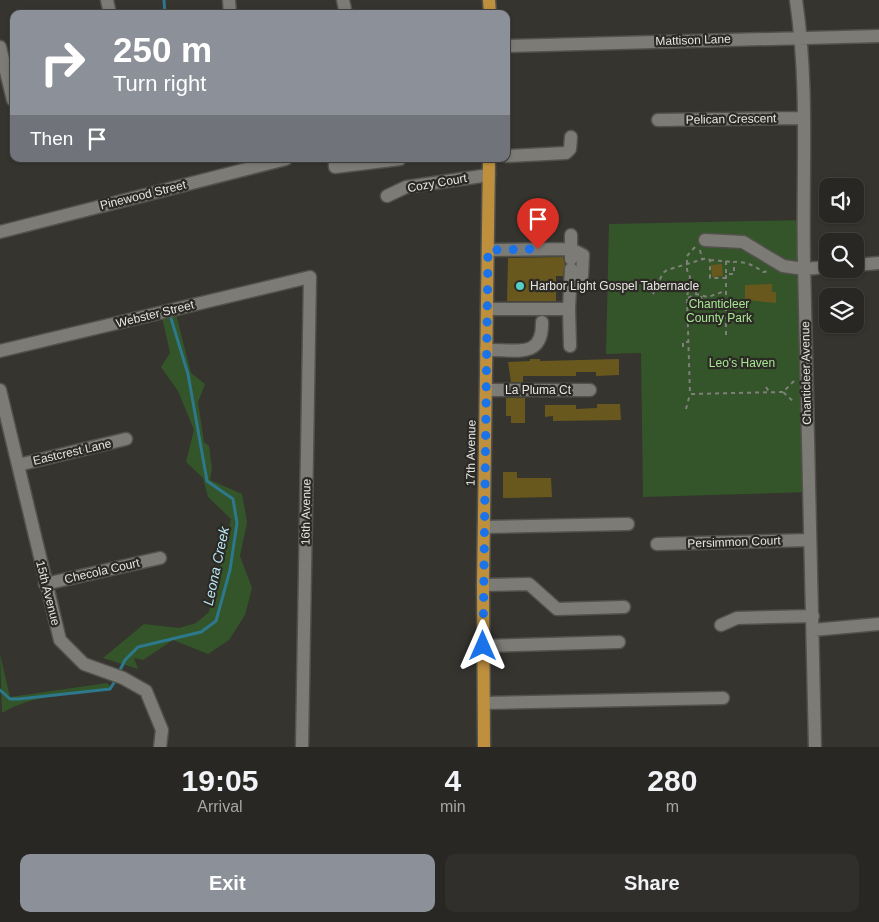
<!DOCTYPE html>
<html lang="en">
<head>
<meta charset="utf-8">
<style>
	body { margin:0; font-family:Arial,sans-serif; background:#302f2b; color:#f1f3f6; height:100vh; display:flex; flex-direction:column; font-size:19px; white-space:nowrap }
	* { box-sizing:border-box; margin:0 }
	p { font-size:16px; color:#a5a5a6 }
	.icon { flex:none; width:28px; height:28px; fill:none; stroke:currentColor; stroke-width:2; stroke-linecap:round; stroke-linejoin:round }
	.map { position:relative; height:747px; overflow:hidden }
	.drawer { display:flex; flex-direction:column; background:#282723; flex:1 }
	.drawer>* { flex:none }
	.top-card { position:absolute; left:10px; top:10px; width:500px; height:152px; border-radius:10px; box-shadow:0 1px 4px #0004,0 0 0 1px #444441; background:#8c9099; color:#fff; overflow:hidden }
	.buttons { position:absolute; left:819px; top:178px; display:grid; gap:10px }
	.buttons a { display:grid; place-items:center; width:45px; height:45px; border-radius:10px; background:#282723; box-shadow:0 1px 4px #0004,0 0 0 1px #444441; font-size:25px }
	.pin { position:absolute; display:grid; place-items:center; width:42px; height:42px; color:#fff; margin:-51px -21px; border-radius:50% 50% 50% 0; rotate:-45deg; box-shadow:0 0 5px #0007 }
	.pin .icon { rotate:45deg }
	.me { position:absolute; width:55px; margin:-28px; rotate:0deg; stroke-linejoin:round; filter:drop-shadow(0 0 4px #0008) }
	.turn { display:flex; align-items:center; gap:18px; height:105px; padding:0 20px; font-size:22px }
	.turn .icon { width:65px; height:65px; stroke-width:2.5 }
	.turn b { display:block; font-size:35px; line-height:42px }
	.then { display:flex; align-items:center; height:48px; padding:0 20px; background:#0003; gap:10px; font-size:19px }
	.eta { display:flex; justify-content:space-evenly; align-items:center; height:85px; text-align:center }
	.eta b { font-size:30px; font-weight:600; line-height:35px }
	.action { display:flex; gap:10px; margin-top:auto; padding:10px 20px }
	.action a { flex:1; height:58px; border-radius:10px; background:#8c9099; color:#fff; font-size:20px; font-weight:600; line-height:58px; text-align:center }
	.action a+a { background:#302f2b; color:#f1f3f6 }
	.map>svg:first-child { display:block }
	.green { fill:#335529 }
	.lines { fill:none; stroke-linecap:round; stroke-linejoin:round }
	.stream { stroke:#2d788c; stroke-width:3 }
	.building { fill:#68581e }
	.minor-casing { stroke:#52514c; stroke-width:15 }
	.major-casing { stroke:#52514c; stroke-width:15 }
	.path { stroke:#807f7b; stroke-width:2; stroke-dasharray:4 4; stroke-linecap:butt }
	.minor { stroke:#7d7b76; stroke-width:12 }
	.major { stroke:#be8f3d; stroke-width:12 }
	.route { stroke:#1a73e8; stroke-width:9; stroke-dasharray:0 16.2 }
	.poi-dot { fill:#55cec5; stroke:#2b2a25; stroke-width:2 }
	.labels { text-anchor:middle; stroke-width:4.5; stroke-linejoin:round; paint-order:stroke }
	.street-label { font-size:12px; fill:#e7e6e3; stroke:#2b2a25 }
	.poi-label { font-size:12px; fill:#e7e6e3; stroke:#2b2a25; text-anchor:start }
	.park-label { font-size:12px; fill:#a7e793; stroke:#2b2a25 }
	.water-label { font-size:14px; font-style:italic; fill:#bae8f6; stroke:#2b2a25 }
</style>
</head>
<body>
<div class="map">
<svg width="879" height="747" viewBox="0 0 879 747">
	<rect width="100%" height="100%" fill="#35342f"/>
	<path class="green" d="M806,220L811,492L643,497L641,353L606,354L609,224Z
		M176,314L191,373L205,384L198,402L204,442L209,446L212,469L210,480L242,494L247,522L240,556L252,588L245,615L229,640L208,654L173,640L143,660L134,658L138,669L103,658L144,624L179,628L196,623L209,612L231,519L208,497L203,478L186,462L194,430L178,391L161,367L170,353L162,317Z
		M0,654L10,697L107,683L113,689C77,694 32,694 2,713Z"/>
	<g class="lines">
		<path class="stream" d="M164,0L165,14
			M119,672L125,660L138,647L201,632L216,621L230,570L237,523L233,499L207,481L188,374L170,315
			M0,690L10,699H19L110,689L117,678"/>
	</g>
	<path class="building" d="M563,257L565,264L563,276H556V301H507L508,258Z
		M722,264L723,276L712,277L711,265Z
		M772,284V292H776V303L745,300V285Z
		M530,359H540V361L619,359V375L596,376V372H576V376H523V382H511L508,362L530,361Z
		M506,398H525V423H511V416H506Z
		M597,404H620L621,420L553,421V416L545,417V405H576V409L597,408Z
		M503,472H517V478H551L552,497L503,498Z"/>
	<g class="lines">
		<defs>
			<path id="minor" d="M107,0L110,14
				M229,0L230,14
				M343,0L346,14
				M796,0C809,87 802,176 804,264C807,425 812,586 815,747
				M506,46L879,36
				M0,47L13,100
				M658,120L804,118
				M506,156L566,153L570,149L571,137
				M335,159V167L400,159
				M387,196L406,187L489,175
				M0,232L286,159
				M571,235V259
				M705,240L743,242L783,266L804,269L828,267
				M488,250L571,249L583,255L582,276L571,283
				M855,265L879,263
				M487,309H569L570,346
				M569,309L571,269
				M486,350C515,349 543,360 542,322
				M0,351L310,277L302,747
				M0,390L60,640L84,664L123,678L146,691L162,730L160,747
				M486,390H590
				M18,465L126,439
				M484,527L628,524
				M657,544L810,540
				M45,584L160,558
				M483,585L529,584L557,609L624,607
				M721,625L737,618L813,616
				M813,630L879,624
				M483,646L619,642
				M484,703L723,698"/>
			<path id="major" d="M489,0L490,14
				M484,747L483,585L489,159"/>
		</defs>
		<use href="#minor" class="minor-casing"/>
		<use href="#major" class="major-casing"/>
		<path class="path" d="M695,247L687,256V270L690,277L687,298L690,394L783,392
			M700,250L702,259
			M710,260L734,262
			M726,261V274
			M696,293L697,285
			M653,294L663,273L667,270L707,258L710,260V278H726
			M701,296L702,303
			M688,298L696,294L708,297L725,291
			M726,335V274H734V262C745,261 755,266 763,272L769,271
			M683,347V342H688
			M794,381L783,392L794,402
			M766,387L770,393
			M686,409L690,394"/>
		<use href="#minor" class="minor"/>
		<use href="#major" class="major"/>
	</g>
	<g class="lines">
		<path class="route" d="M483,646L488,250L538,249"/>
	</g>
	<circle class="poi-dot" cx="520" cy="286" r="5"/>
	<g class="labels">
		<g class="street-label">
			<text transform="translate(693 40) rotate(-2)" y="4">Mattison Lane</text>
			<text transform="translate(731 119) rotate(-1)" y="4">Pelican Crescent</text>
			<text transform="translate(437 183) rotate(-10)" y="4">Cozy Court</text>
			<text transform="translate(143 195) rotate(-14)" y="4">Pinewood Street</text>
			<text transform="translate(155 314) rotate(-14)" y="4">Webster Street</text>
			<text transform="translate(806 373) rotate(-91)" y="4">Chanticleer Avenue</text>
			<text x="538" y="394">La Pluma Ct</text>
			<text transform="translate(72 452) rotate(-13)" y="4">Eastcrest Lane</text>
			<text transform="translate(471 453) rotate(-89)" y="4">17th Avenue</text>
			<text transform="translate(306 512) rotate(-89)" y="4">16th Avenue</text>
			<text transform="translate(734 542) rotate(-2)" y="4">Persimmon Court</text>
			<text transform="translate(102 571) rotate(-13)" y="4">Checola Court</text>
			<text transform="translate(48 593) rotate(76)" y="4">15th Avenue</text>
		</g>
		<g class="poi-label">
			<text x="530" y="290">Harbor Light Gospel Tabernacle</text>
		</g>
		<g class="park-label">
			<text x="719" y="308">Chanticleer<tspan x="719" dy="14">County Park</tspan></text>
			<text x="742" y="367">Leo's Haven</text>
		</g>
		<g class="water-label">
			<text transform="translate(216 566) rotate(-78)" y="5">Leona Creek</text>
		</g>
	</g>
</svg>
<div class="buttons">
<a><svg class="icon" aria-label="sound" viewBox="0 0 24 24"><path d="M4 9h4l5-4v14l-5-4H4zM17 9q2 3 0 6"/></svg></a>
<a><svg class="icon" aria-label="search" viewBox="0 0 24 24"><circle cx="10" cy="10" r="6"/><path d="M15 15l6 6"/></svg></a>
<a><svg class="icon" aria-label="layers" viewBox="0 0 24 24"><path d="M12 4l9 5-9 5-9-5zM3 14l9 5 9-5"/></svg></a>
</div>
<div class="pin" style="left:538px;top:249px;background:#d93025"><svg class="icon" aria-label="arrive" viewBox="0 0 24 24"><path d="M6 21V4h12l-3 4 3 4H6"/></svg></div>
<svg class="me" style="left:483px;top:646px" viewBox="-20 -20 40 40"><path d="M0-17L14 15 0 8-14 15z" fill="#1a73e8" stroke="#fff" stroke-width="4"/></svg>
<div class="top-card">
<div class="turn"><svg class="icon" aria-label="right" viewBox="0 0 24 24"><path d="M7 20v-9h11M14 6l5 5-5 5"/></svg><div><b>250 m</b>Turn right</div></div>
<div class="then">Then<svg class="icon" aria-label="arrive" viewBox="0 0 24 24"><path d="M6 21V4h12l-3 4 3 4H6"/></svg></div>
</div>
</div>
<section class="drawer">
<div class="eta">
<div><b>19:05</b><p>Arrival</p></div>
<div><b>4</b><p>min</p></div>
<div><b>280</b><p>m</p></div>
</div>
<div class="action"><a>Exit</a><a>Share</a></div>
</section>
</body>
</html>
